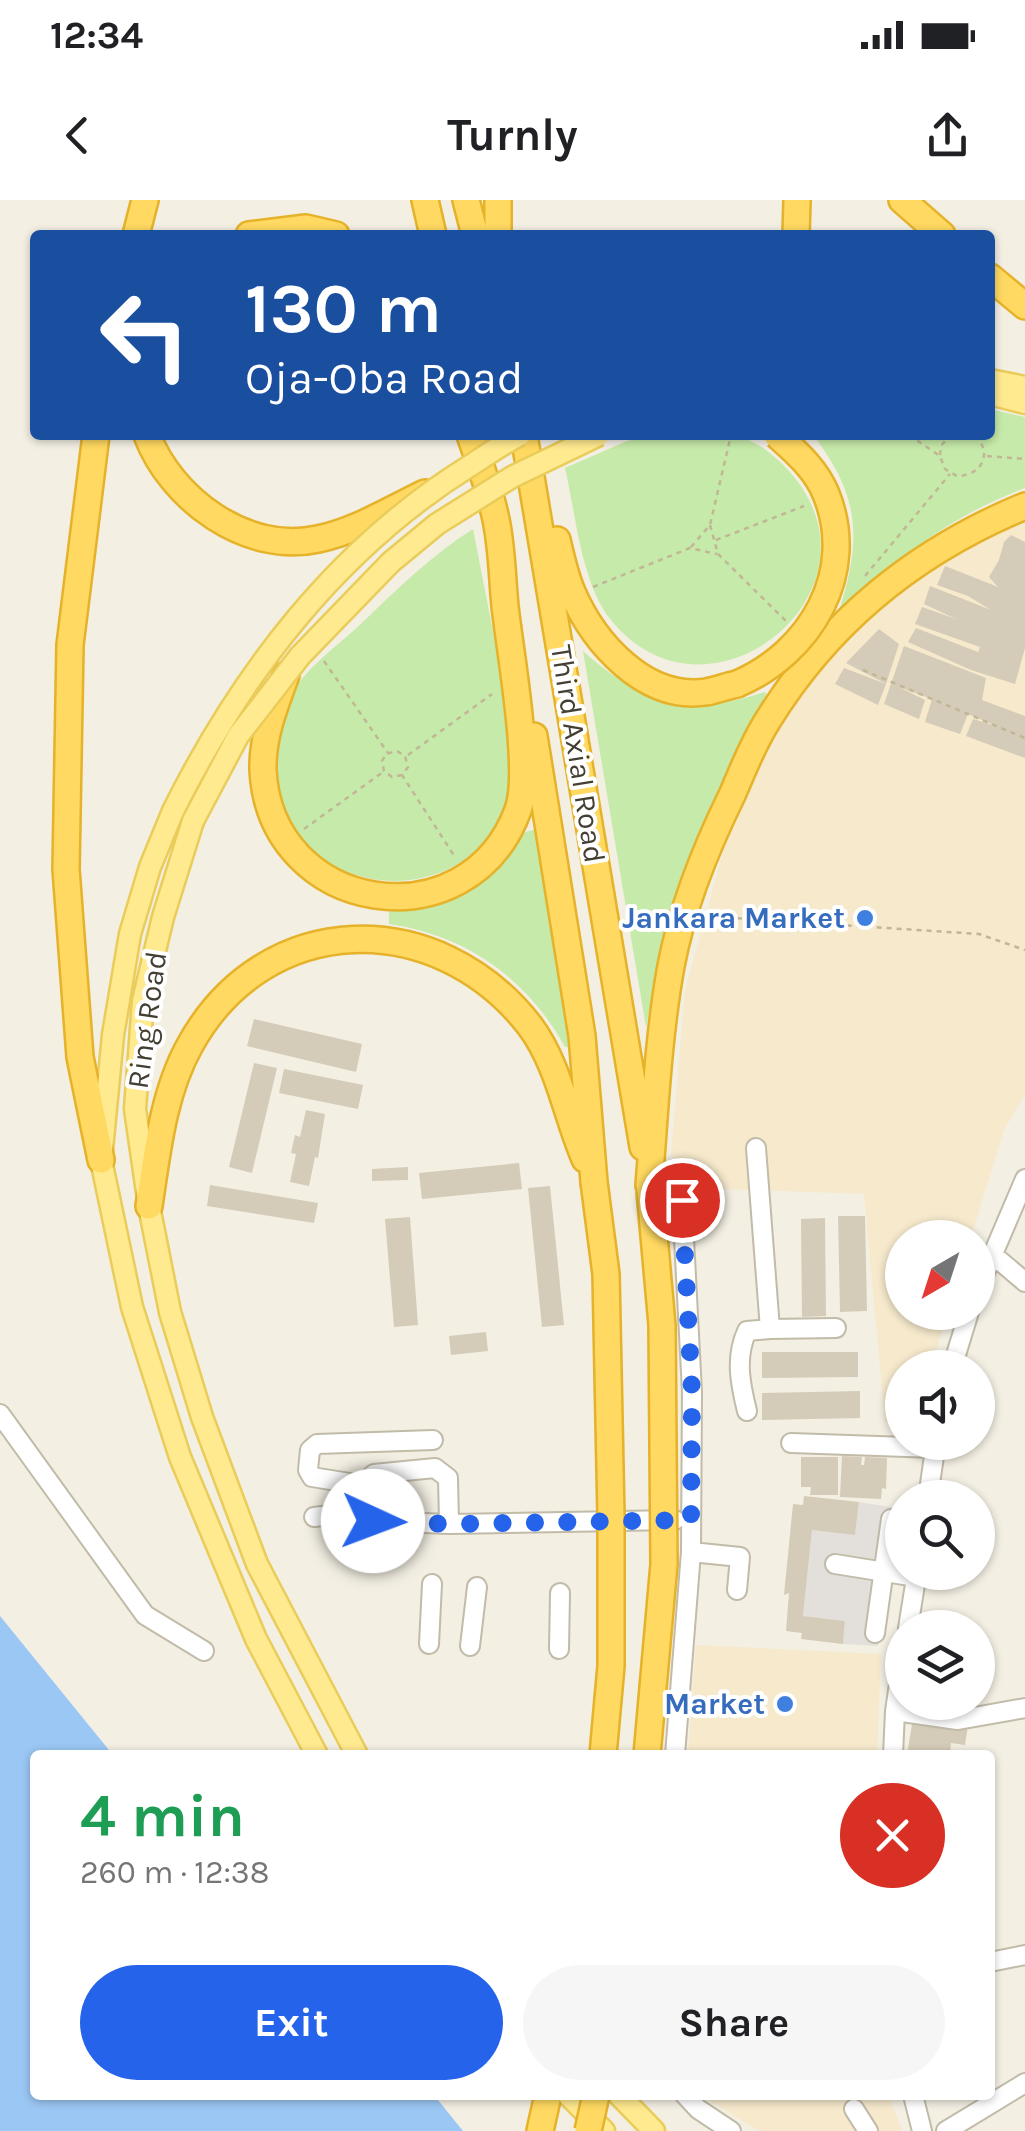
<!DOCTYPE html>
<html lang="en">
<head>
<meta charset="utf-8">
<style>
	body { margin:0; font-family:Karla,sans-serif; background:#f6f6f6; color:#202124; height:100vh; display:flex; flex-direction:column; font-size:38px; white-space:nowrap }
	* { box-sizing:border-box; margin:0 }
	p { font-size:32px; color:#757577 }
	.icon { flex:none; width:55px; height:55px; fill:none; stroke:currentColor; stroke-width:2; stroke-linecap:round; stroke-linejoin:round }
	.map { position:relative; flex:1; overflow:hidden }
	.sheet { position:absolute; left:30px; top:1550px; width:965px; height:350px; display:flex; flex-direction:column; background:#fff; border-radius:10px; box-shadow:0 2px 8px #0004 }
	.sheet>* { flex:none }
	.hud { position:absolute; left:30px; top:30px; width:965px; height:210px; border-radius:10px; box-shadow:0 2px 8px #0004; background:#1a4fa0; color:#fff; overflow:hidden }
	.needle { width:65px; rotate:219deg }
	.tools { position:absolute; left:885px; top:1020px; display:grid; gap:20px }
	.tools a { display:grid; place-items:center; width:110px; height:110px; border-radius:50%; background:#fff; box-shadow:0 2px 8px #0004; font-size:50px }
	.pin { position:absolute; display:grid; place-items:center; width:85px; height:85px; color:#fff; margin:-42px; border:5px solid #fff; border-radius:50%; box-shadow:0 2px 10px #0007 }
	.me { position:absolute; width:110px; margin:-55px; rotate:92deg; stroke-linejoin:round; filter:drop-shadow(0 0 8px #0008) }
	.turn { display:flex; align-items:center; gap:35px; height:210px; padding:0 50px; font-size:45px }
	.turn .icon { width:130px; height:130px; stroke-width:2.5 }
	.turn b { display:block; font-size:70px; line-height:85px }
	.round { display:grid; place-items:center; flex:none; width:105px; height:105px; border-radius:52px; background:#f6f6f6 }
	.summary { display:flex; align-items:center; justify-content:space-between; height:170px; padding:0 50px }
	h1 { font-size:60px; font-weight:700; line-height:75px; color:#1e9e55 }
	.action { display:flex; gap:20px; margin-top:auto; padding:20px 50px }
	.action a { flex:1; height:115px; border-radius:60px; background:#2563eb; color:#fff; font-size:40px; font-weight:700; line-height:115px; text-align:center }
	.action a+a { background:#f6f6f6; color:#202124 }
	.status { display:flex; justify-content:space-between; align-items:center; height:70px; padding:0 50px; background:#fff; direction:ltr }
	.status svg { height:28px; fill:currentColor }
	header { display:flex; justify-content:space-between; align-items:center; height:130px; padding:0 50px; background:#fff; font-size:45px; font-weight:700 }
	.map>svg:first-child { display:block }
	.commercial { fill:#f6e9cc }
	.green { fill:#c6eaa9 }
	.parking { fill:#e3e0dc }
	.water { fill:#9bc7f4 }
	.building { fill:#d4ccb8 }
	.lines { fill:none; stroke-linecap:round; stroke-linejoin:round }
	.minor-casing { stroke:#c1bba8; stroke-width:22 }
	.major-casing { stroke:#eacc5a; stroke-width:25 }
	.highway-casing { stroke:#e5b22a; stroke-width:30 }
	.path { stroke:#c1b695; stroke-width:2.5; stroke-dasharray:5 5; stroke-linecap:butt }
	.minor { stroke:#fff; stroke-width:18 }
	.major { stroke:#ffea8f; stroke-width:20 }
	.highway { stroke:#ffd961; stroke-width:25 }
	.major-bridge-casing { stroke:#eacc5a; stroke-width:25; stroke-linecap:butt }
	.highway-bridge-casing { stroke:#e5b22a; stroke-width:30; stroke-linecap:butt }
	.major-bridge { stroke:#ffea8f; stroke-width:20 }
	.highway-bridge { stroke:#ffd961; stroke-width:25 }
	.route { stroke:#2563eb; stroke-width:18; stroke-dasharray:0 32.4 }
	.shop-dot { fill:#3f7fe0; stroke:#fff; stroke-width:4 }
	.labels { text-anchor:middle; stroke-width:8; stroke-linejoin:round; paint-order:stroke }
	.street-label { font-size:30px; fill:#443f33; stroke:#fff }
	.shop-label { font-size:30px; font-weight:bold; fill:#366cbe; stroke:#fff; text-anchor:end }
</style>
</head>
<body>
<div class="status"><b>12:34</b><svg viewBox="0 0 49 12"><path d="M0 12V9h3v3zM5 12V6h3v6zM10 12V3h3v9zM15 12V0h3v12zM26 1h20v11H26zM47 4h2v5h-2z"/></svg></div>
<header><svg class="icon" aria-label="back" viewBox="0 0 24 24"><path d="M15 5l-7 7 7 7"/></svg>Turnly<svg class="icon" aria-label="share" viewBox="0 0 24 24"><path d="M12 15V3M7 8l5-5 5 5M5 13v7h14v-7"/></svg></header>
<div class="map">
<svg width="1025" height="1931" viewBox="0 0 1025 1931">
	<rect width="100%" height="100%" fill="#f3efe3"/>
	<path class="commercial" d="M1025,322V894L1004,930L971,1037L902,1038V1112L948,1113L931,1167L902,1168V1226L885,1222L864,994L697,988L671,955L685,790L725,645L770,540L817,472L856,427L907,382L952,356Z
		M696,1445L881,1454L877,1555H688Z
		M700,1895H889L902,1931H759Z"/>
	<path class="green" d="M990,209L1025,217V288C950,316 896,359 838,414C862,341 861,297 813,235H990Z
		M655,235C680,235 708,231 732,235C755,239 773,254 789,271C895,389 709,541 611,420C581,383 576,315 565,268L627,241Z
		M473,329L511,524C512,547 514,570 509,592C482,710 310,710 279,595C277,586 271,574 272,565C272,556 277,544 279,535C282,524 283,509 289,499C303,469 339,445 363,422C398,388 432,355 473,329Z
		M583,451C641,503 688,518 765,492L770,501C741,551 713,600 691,653C668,708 658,770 646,827Z
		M538,629L573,847H565C528,779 466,735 389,724V710C450,715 494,680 525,632Z"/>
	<path class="parking" d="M859,1302L897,1308L878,1446L843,1444L845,1421L803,1416L812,1330L855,1334Z"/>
	<path class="water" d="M0,1416L113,1555H35V1895H434L463,1931H0Z"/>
	<path class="building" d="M1011,335L1025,342V448L1015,484L971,470L908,442L916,428L978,452L980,447L915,424L922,407L956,419L924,404L930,386L991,410L968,396L937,385L945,366L998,387L989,377L999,360L1004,342Z
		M879,429L899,444L886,484L878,505L835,484L844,468L886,484L846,463Z
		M904,446L986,478L982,500L1025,516V558L966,536L973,519L996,526L968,514L960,534L925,522L932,499L899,487L925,500L919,519L884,504Z
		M254,819L362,844L356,872L247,846Z
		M254,863L277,868L252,973L229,967Z
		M284,869L363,885L358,909L279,893Z
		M306,910L325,914L318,958L315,957L309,986L290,982L296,954L291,953L295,935L300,937Z
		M519,963L522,989L422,999L419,973Z
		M408,967V980L372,981V969Z
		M210,985L318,1003L314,1023L207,1006Z
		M550,986L564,1125L542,1127L528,988Z
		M838,1016H865L867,1111L840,1112Z
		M410,1017L418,1125L394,1127L385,1019Z
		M825,1018L826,1116L802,1117L801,1019Z
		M486,1132L488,1151L451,1155L449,1136Z
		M762,1152H858V1177L762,1178Z
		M860,1191V1218L762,1220V1193Z
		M842,1256L862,1257L861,1265H864L865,1257L887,1258L886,1289L882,1288L881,1299L840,1297Z
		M801,1257H838V1295H810L811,1287H801Z
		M804,1296L859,1302L855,1335L812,1330L803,1416L845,1421L843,1444L801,1439L802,1433L786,1431L789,1393L784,1395L793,1304L803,1305Z
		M913,1518L968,1526L965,1545L951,1543L950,1555H907Z"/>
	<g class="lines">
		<defs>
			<path id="minor" d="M756,948L770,1129L836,1128
				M993,1055L1025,1082
				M978,1089L1025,979
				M952,1168L969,1112
				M747,1211C740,1183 735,1157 747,1131L770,1129
				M0,1214L145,1415L204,1451
				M791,1243L935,1248
				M362,1285L312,1277L308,1270L310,1250L317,1244L433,1240
				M928,1298L936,1242
				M314,1317L362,1311
				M449,1324L448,1278L435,1268L374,1274L362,1285V1311L373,1321L449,1324L675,1320
				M691,1352L740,1357L737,1390
				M835,1364L916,1377
				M908,1428L917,1372
				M875,1433L891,1319
				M429,1444L432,1384
				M470,1446L477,1387
				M559,1449L560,1393
				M895,1511L958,1520L1025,1508
				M675,1555L691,1352L692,1192L682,1000
				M893,1555L895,1511L902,1463
				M990,1762L1025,1755
				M685,1895L698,1909L731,1931
				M913,1895L922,1931
				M854,1909L868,1931
				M946,1931L1025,1883"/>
			<path id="major" d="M990,180L1025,187
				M990,194L1025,203
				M173,611L150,667L130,734L113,835L101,960L132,1107L180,1257L256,1439L317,1555
				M193,621L163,717L143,801L135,909L149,1006L170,1112L202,1217L257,1364L357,1555
				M568,1895L604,1931
				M619,1895L654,1931"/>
			<path id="highway" d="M425,0L433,35
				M466,0L475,35
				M498,0V35
				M902,0L942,35
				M136,35L145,0
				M249,35L306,28L336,35
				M796,35L797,0
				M990,77L1025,106
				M96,235L70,445L66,669L80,857L101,960
				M147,235C171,299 247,355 318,339C356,331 390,310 425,293
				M524,235L643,947
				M557,340C561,357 565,376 572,392C594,443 645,501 706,492C717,490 727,486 737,484
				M286,475C275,505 262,537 263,570C270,714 468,746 518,610C532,571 510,452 505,406C502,376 502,344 495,315C489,288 479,261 470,235
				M534,536L582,836L594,982
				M649,985C655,912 658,838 671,766C682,708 706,648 732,595C743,570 753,543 768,520C829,421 918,350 1025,306
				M149,1006C157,953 163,893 190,845C265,709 437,706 530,826C559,865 566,915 585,959
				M540,1931L548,1895"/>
		</defs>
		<use href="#minor" class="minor-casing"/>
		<use href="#major" class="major-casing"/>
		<use href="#highway" class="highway-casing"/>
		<path class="path" d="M909,235L940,256L945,269L957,276C982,276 994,252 974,235
			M940,255L941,246L950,235
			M987,256L1025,259
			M710,325L718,354L787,422
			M716,340L804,306
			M691,347L710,325L731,235
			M865,376L950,274
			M593,387L690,348L717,354
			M324,461L388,553
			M863,470L1025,538
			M408,555L492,494
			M402,575L392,577L384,571L382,561L386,554L397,551L405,556L408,567L402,575L455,657
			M304,629L383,572
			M717,717L979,734L1025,750"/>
		<use href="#minor" class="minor"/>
		<use href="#major" class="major"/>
		<use href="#highway" class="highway"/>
		<defs>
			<path id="major-bridge" d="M173,611C241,474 337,349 468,267C485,256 502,244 520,235
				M193,621L238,536L300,456L391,362L437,324L512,277L599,235"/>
			<path id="highway-bridge" d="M737,484C810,453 858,373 826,294C816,269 796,252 777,235
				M594,982L606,1074L611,1317V1466L603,1555
				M647,1555L664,1364L662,1125L650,991
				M588,1931L596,1895"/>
		</defs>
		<use href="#major-bridge" class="major-bridge-casing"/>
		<use href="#highway-bridge" class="highway-bridge-casing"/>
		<use href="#major-bridge" class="major-bridge"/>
		<use href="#highway-bridge" class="highway-bridge"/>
	</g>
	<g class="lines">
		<path class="route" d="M373,1321L449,1324L691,1320L692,1192L682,1000"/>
	</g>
	<g class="shop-dot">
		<circle cx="865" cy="718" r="10"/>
		<circle cx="785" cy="1504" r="10"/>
	</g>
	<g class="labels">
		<g class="street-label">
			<text transform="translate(578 554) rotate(81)" y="10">Third Axial Road</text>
			<text transform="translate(147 820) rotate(-82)" y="10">Ring Road</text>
		</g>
		<g class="shop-label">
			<text x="845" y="728">Jankara Market</text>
			<text x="765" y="1514">Market</text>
		</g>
	</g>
</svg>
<div class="tools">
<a><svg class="needle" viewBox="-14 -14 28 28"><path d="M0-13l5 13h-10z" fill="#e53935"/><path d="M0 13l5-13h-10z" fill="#757577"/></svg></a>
<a><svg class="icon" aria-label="sound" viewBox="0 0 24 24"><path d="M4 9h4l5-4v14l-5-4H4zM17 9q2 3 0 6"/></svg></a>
<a><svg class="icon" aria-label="search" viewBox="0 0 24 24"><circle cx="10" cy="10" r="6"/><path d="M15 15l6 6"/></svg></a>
<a><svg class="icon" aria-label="layers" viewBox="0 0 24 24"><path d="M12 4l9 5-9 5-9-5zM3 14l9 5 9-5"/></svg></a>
</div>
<div class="pin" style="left:682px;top:1000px;background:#d93025"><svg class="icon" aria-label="arrive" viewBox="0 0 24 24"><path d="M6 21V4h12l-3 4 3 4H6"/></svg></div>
<svg class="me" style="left:373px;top:1321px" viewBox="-20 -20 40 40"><circle r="19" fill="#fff"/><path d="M0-13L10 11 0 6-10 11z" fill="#2563eb"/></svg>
<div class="hud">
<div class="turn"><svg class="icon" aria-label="left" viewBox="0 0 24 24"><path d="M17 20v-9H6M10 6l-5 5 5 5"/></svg><div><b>130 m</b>Oja-Oba Road</div></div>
</div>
<section class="sheet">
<div class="summary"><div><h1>4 min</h1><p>260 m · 12:38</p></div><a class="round" style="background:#d93025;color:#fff"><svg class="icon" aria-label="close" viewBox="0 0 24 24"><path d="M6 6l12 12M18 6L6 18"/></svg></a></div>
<div class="action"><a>Exit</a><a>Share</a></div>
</section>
</div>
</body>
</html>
